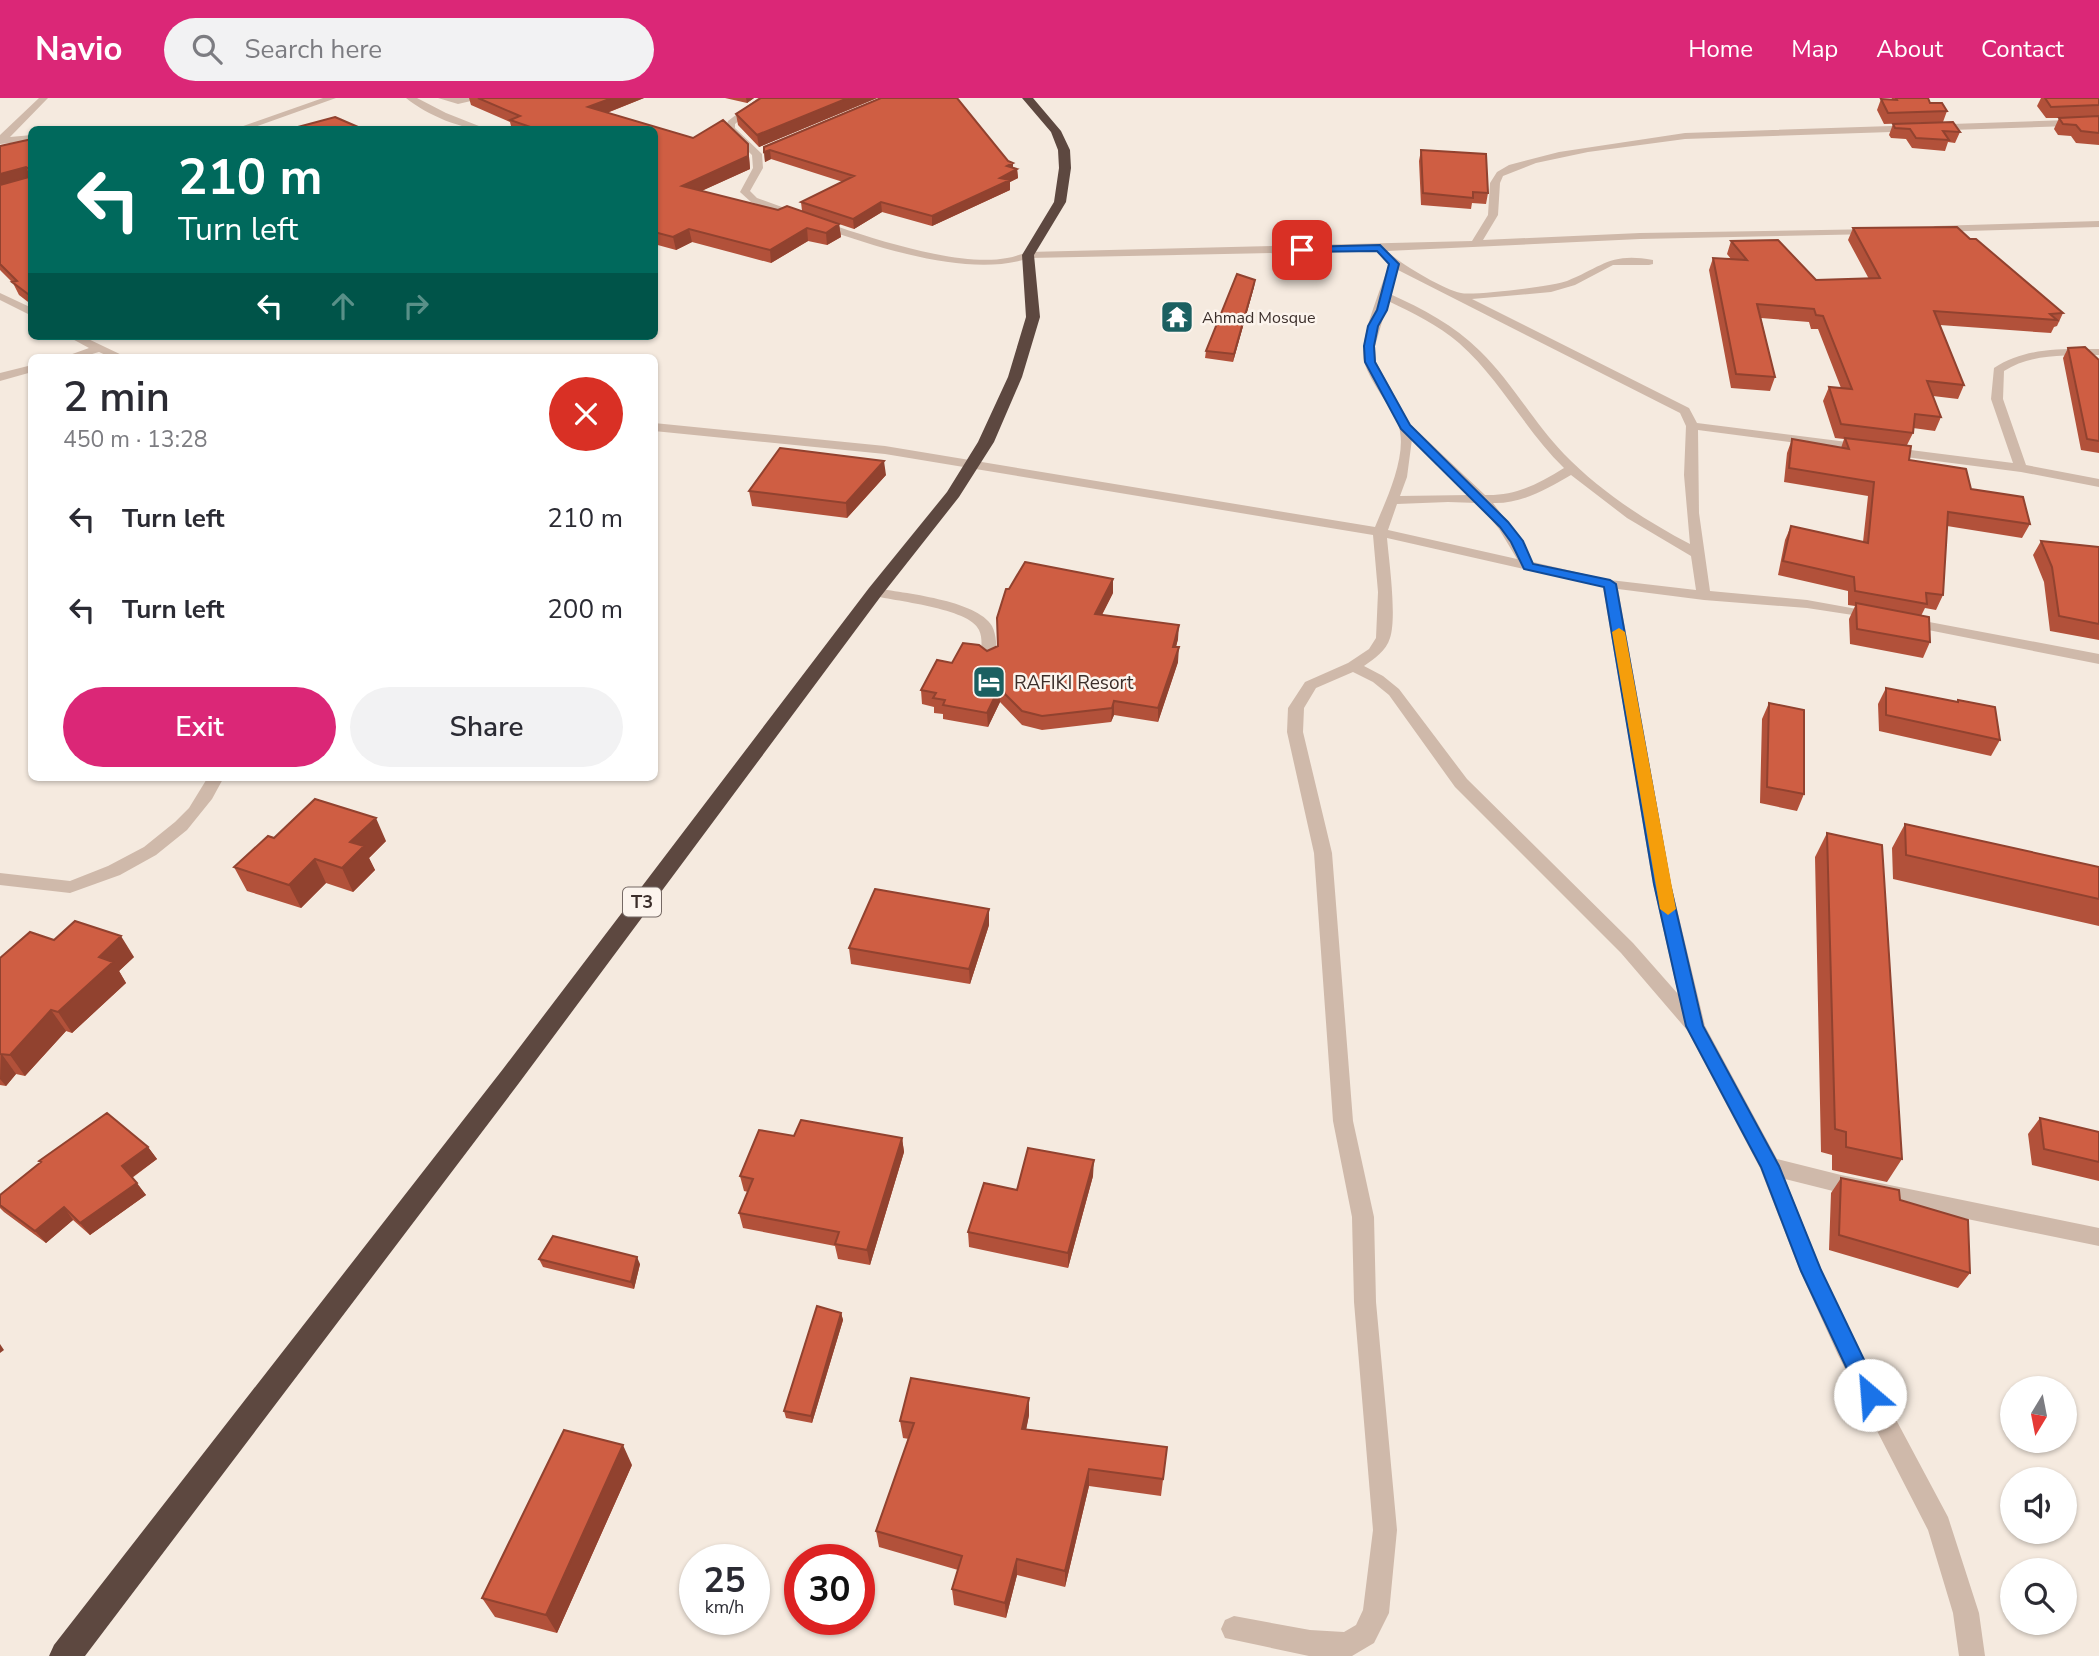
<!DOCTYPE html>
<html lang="en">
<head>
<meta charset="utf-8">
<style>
	body { margin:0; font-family:"Nunito Sans",sans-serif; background:#f2f2f3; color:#2b2b33; height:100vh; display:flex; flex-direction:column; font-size:26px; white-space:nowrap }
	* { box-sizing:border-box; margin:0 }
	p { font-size:23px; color:#7c7c81 }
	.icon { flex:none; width:38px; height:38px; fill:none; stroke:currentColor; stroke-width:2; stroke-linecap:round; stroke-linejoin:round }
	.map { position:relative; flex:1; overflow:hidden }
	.side { position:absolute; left:28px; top:256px; width:630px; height:427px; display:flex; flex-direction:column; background:#fff; border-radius:10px; box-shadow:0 2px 5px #0004 }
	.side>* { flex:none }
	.top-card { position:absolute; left:28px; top:28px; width:630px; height:214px; border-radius:10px; box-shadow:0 2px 5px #0004; background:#00695c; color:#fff; overflow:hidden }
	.needle { width:46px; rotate:190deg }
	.buttons { position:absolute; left:2000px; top:1278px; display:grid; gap:14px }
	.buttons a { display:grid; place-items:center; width:77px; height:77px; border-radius:50%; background:#fff; box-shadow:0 2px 5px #0004; font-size:35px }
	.speed { position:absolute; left:679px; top:1446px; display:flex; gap:14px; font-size:35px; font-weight:700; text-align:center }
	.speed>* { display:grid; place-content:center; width:91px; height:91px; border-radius:50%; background:#fff; box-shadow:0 2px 5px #0004; line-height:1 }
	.speed small { font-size:18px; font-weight:400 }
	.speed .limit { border:10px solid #d22; background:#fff; color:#111 }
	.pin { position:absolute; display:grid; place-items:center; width:60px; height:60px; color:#fff; margin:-30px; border-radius:14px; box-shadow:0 4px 10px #0006 }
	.me { position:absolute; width:77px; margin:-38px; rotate:333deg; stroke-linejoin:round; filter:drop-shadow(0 0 5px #0008) }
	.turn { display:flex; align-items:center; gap:24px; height:147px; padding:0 35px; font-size:32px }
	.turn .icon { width:91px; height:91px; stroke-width:2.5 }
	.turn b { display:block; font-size:49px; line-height:60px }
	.lanes { display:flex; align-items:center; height:66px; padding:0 35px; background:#0003; justify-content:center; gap:35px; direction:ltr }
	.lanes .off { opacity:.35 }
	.round { display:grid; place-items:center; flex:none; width:74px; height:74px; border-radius:37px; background:#f2f2f3 }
	.headline { display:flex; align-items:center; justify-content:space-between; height:119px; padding:0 35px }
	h1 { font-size:42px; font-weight:600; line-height:52px }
	.cta { display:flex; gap:14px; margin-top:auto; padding:14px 35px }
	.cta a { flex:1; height:80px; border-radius:42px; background:#db2777; color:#fff; font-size:28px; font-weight:600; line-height:80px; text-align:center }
	.cta a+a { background:#f2f2f3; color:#2b2b33 }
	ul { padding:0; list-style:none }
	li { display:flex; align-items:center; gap:21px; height:91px; padding:0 35px }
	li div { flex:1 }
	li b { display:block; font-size:26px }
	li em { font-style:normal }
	header { display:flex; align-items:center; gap:42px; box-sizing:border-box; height:98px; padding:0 35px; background:#db2777; color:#fff }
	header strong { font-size:33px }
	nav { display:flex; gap:38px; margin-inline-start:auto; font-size:24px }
	.search { width:490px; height:63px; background:#f2f2f3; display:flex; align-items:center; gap:18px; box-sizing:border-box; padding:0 24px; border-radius:38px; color:#7c7c81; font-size:26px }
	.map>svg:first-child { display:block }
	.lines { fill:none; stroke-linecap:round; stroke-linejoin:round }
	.minor { fill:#cfb9aa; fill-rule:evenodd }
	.highway { fill:#5d4840; fill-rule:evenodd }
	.wall { fill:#b2513a }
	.shaded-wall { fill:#91422f }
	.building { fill:#cf5e43; stroke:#91422f; stroke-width:2 }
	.route { fill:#1a73e8; stroke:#114b97; stroke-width:2 }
	.slow { fill:#f59e0b }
	.labels { text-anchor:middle; stroke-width:5; stroke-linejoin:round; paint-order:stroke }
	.far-poi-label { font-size:16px; fill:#3b2e2a; stroke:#fcf4ed; text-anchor:start }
	.shield { fill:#fcf4ed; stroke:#756964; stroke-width:2 }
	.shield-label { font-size:18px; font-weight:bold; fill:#3b2e2a }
	.poi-label { font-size:19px; fill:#3b2e2a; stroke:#fcf4ed; text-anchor:start }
</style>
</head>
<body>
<header>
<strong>Navio</strong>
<div class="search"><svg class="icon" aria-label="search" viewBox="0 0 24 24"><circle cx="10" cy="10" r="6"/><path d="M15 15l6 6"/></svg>Search here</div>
<nav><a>Home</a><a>Map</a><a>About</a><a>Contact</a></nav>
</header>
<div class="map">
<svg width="2099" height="1558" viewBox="0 0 2099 1558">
	<rect width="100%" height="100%" fill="#f5eadf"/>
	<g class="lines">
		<path class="minor" d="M39,0H48L10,39L32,37V43L0,46V37Z
			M323,0H336L246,32H232Z
			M406,0H417L446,15L489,32C462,32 427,17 406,0Z
			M438,0H484L458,6Z
			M758,0H767L735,26V30L762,56L763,70L750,93L757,100C819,122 945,172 1007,160C1014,159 1021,156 1028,154L1472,143L1488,117L1490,85L1497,74L1509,67L1559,54L1685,35L2099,21V27L1685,41L1588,54L1536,65L1503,78L1500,85L1498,117L1483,142L1640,135L1879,131L1880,133L1875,136L1640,141L1387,153C1399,165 1444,192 1461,195C1473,198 1554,188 1567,183C1602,169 1610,154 1653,162V166L1649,167H1613L1575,187L1551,194L1472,201L1689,310L1697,325L2013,365L1991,301L1994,270C2026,249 2062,251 2099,251V257C2066,258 2032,255 2004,273L2003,301L2026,367L2099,381V389L2021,374L1698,332L1699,415L1710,493L1807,502L1879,515L1881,518L1879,521L1807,510L1704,502L1618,491L1671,786L1705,928L1777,1061L1841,1077L2099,1130V1148L1841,1095L1785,1081L1822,1173L1854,1243L1948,1419L1979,1515L1985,1558H1959L1953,1515L1928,1432L1838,1257L1800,1173L1760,1070L1687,932L1621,855L1455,689L1389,597L1373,584L1353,574L1316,590L1304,610L1303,634L1332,755L1353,1023L1374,1119L1376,1204L1397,1432L1389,1515L1374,1545L1352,1558H1309L1225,1540L1221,1531L1225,1522L1234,1518L1310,1532L1344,1534L1356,1527L1363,1512L1373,1432L1354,1204L1352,1119L1333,1023L1314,755L1287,634L1288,610L1305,584L1348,565L1369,551L1376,540L1378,494L1373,437L885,356L654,333V325L885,348L1375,429C1386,402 1409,355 1398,326C1389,305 1371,286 1364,264C1358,242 1382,189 1389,166L1376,153L1029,160C955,186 823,130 751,104L740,94L753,70L752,57L725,31L728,23ZM1398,172L1680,315L1686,328L1684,377L1690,446C1644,422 1600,393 1564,356C1533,324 1512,284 1480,253C1454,227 1423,211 1390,196ZM1388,203C1413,215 1438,227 1459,245C1500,281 1525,332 1564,370C1538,386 1516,398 1485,397L1410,326L1376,264L1375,248ZM1412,341L1470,397L1400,398L1407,379ZM1571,377L1627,420L1691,458L1696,492L1610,482L1533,464L1511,429L1493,405C1521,406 1547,391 1571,377ZM1448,404L1478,405L1499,431L1517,461L1388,432L1397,406ZM1387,440L1603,489L1653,786L1678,896L1633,845L1467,681L1399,591L1383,578L1364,568C1374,561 1386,553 1390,540C1397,519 1389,463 1387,440Z
			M2099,123V129L1935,134L1930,131L1935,128Z
			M0,195L32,210V218L0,202Z
			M67,238H82L126,259H110L99,254L82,259H64L89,250Z
			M32,267V274L0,283V275Z
			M875,490C903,495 977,502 992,528C997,538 996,549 997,560L989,565L981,560C981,551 983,540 979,532C970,510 893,503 870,497V491Z
			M1908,520L2099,556V566L1903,527L1901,524L1903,521Z
			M208,679H224L212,701L187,732L156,757L120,777L70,795L0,787V775L70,783L108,768L144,749L175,724L189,710Z"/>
		<path class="highway" d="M1022,0H1033L1061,33L1070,52L1071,70L1066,104L1034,157L1040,219L1022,279L994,344L959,399L881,498L519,985L85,1558H49L54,1547L503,971L869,490L947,394L978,344L1008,279L1026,219L1022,157L1054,104L1059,70L1058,52L1051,34Z"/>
	</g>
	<path class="wall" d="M469,0H644L607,15L693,40L748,46L750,71L701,93L778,112L802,113L801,104L843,84L771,61L765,64L764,49L1013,69L1017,71L1018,80L1010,84V92L932,128L882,114L854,131L818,119L839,126L841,139L827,147L808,143L771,165L692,144L676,152L654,146V32H512L510,24L471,7Z
		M725,0H754L747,5Z
		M759,0H877L759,49L738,27L736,16Z
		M1892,0H1928L1930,5L1947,13L1943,24L1884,26L1877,12L1881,1L1891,2Z
		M2041,0H2099V47L2076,45L2071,38L2058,37L2054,31L2059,20H2046L2037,8Z
		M1893,26L1960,34L1955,45L1948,44L1945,53L1912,50L1906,41L1891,40L1889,37Z
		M32,41V207L19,197L13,185L0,172V48Z
		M1421,52L1488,95L1486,106L1472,105L1471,111L1421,107L1419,63Z
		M1853,130L1970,141L2063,215L2057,228L2054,229L2051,235L1940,227L1964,287L1958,301L1933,298L1941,319L1935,333L1913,330V335L1907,347L1909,362L1971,391L2030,426L2022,440L1947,428L1943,497L1936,512L1925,510L1921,518L1930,544L1923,560L1850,546L1849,521L1855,508L1848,507V493L1778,477L1785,442L1791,428L1863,444L1868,398L1784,384L1787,355L1792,341L1841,350L1844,341L1835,340L1823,303L1829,289L1841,290L1818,231H1811L1809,224L1761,220L1775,279L1770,293L1731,290L1709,172L1713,160L1731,161L1727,156L1731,143L1816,182L1869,181L1848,142Z
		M1255,182L1254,189L1233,264L1205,260L1206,253Z
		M2068,250L2099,262V355L2081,352L2063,260Z
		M886,377L847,420L752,408L749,393Z
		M2041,443L2099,449V542L2050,533L2044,484L2033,457Z
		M1113,495L1102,517L1178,541L1176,549L1178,564L1158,624L1114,617L1111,624L1042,632L1022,627L1000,604L988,629L943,621V616L934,615V609L922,606L921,592L952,565L987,553Z
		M1886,590L1957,604L1958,602L2000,642L1991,658L1879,633L1878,606Z
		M1769,605L1804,696L1797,713L1760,705L1762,621Z
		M1905,726L2099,769V828L1893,781L1892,750Z
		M1827,735L1902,1061L1887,1084L1832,1072V1057L1821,1054L1815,759Z
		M274,740L386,743L369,760L375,772L353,794L326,785L301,810L247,793L234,769Z
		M989,811V827L970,886L851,866L849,850Z
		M54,842L134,859L119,873L126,885L72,935L66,933L25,978L16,976L6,988L0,987V860Z
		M2040,1020L2099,1034V1083L2032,1067L2028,1036Z
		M794,1038L902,1040L904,1054L870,1167L838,1161L835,1148L743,1130L739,1115L748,1094L744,1093L740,1078Z
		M148,1049L157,1061L132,1080L146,1097L90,1137L73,1122L46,1145L4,1114L0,1110V1097Z
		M1093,1078L1068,1170L969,1149L968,1134L1017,1092Z
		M1841,1080L1900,1102L1970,1175L1958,1190L1829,1152L1831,1095Z
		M539,1161L640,1166L634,1191L543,1169Z
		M841,1215L843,1222L812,1325L786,1320L784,1313Z
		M1029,1300V1317L1026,1331L1167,1349L1161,1398L1089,1388L1065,1489L1017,1477L1006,1520L954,1507L952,1491L958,1472L879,1449L876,1433L909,1341L903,1340L900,1323Z
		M632,1367L557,1535L495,1519L482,1500Z"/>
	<path class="shaded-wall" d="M612,0H644L591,21L588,9Z
		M746,0H754L747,5Z
		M848,0H877L759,49L757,37Z
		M748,46L750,71L684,101L682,88Z
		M770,52L771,61L765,64L764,54Z
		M1013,65V73L1017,71L1018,80L1010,84V92L932,128V118L1000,80L1007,68Z
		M26,69L31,80L0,89V76Z
		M881,104L882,114L854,131L853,121Z
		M839,126L841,139L827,147L826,135Z
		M807,130L808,143L771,165L770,152Z
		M689,131L692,144L676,152L673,139Z
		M1255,182L1254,189L1233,264L1234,256Z
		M884,363L886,377L847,420L846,405Z
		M1113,481V495L1095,530V516Z
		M1179,527L1178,541L1172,563L1173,549Z
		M1179,549L1178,564L1158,624V610Z
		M999,590L1000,604L988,629L987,615Z
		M1114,603V617L1111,624L1112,610Z
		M376,720L386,743L369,760L375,772L353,794L342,770L350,744Z
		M315,761L326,785L301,810L289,787Z
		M989,811V827L970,886L969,871Z
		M121,838L134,859L119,873L126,885L72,935L58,914L99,859Z
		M51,912L66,933L25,978L10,957Z
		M1,955L16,976L6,988L0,981Z
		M902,1040L904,1054L870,1167L867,1152Z
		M148,1049L157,1061L131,1080L122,1068Z
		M1094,1062L1093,1078L1068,1170V1155Z
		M137,1085L146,1097L90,1137L80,1125Z
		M64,1109L73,1122L46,1145L35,1133Z
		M637,1159L640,1166L634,1191L631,1184Z
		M841,1215L843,1222L812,1325L811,1318Z
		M0,1246L4,1252L0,1255Z
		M1029,1300V1317L1023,1348L1022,1331Z
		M623,1347L632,1367L557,1535L546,1517Z
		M1089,1371V1388L1065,1489V1473Z
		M1017,1461V1477L1006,1520L1005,1505Z"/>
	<path class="building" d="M478,0H612L588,9L693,40L723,22L748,46V58L682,88L778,112L787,108L839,126L826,135L807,130L770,152L689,131L673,139L654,134V32H539L510,22L520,18Z
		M761,0H848L757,37L736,16Z
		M881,0H957L1008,63L1013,65L1007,68L1017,71L1000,80L1010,82L932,118L881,104L853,121L801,104L854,78L770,52L764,54V49Z
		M1896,0H1928L1930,5H1942L1947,13L1888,15L1881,1L1897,2Z
		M2045,0H2099V7L2051,9Z
		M2099,18V35L2081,33L2076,27L2063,26L2059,20Z
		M335,19L365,32H302L298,29Z
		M1953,24L1960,34L1943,33L1949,42L1916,40L1910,31L1895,30L1893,26Z
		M32,41V199L12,184L17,183L0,166V87L29,79V71L26,69L0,76V48Z
		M1421,52L1486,56L1488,95L1473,94V100L1423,95Z
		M1957,129L1970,141H1976L2063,215L2050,216L2057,222L1934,213L1964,287L1927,283L1941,319L1915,316L1913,335L1841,326L1829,289L1852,291L1823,218L1816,217L1814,211L1757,206L1775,279L1736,276L1713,160L1747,162L1731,143L1778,142L1816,182L1880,180L1853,130Z
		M1237,176L1255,182L1234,256L1206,253Z
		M2085,249L2099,262V343L2087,341L2068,250Z
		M1845,340L1911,348L1909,362L1966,371L1971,391L2023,399L2030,426L1948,414L1943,497L1926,495L1927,506L1855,493L1854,479L1783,463L1791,428L1868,445L1874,384L1789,370L1792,341L1849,351Z
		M780,350L884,363L846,405L749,393Z
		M2041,443L2099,449V526L2059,518L2052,469Z
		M1025,464L1113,481L1095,516L1179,527L1173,549H1179L1158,610L1114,603L1112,610L1042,618L1022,613L999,590L987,615L943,607L945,602L933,600L936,595L921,592L937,562L952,565L963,545L979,547L987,553L998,548L997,520L1006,491H1009Z
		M1856,505L1929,519L1930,544L1857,531Z
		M1886,590L1958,604V602L1995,609L2000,642L1886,617Z
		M1769,605L1804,612V696L1767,689Z
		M315,701L376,720L350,744L364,748L342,770L315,761L289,787L234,769L268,738L274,740Z
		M1905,726L2099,769V801L1906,757Z
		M1827,735L1882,747L1902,1061L1846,1049V1034L1835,1031Z
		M875,791L989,811L969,871L849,850Z
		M75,823L121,838L99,859L113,864L58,914L51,912L10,957L0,956V860L30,834L54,842Z
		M107,1015L148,1049L122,1068L137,1085L80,1125L64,1109L35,1133L0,1107V1097L41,1064L39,1063Z
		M2040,1020L2099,1034V1064L2044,1051Z
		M801,1022L902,1040L867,1152L835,1146L839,1134L739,1115L753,1081L740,1078L759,1032L794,1038Z
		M1028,1050L1094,1062L1068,1155L968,1134L984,1085L1017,1092Z
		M1841,1080L1899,1092L1900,1102L1968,1122L1970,1175L1839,1137Z
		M553,1138L637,1159L631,1184L539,1161Z
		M817,1208L841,1215L811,1318L784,1313Z
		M911,1280L1029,1300L1022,1331L1167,1349L1163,1381L1089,1371L1065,1473L1017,1461L1005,1505L952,1491L962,1458L876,1433L914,1325L900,1323Z
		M564,1332L623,1347L546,1517L482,1500Z"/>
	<path class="route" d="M1380,147L1399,166L1387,212L1378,228L1374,248L1375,264L1410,327L1508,424L1523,443L1533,466L1610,482L1616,486L1670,786L1703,928L1779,1068L1821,1172L1881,1297L1878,1305L1870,1308L1863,1305L1801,1173L1761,1069L1686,928L1654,786L1604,489L1524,471L1511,444L1500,429L1401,331L1365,264L1364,248L1368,228L1377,212L1389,166L1377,153L1302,154L1298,152L1302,149Z"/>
	<path class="slow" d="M1619,530L1625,534L1676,811L1668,817L1660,811L1612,534Z"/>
	<defs>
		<symbol id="temple-square" viewBox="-11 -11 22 22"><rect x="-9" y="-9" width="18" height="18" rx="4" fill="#1b6061" stroke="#fcf4ed"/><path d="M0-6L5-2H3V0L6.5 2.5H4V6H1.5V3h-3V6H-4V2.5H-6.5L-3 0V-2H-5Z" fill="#fff"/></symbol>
		<symbol id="hotel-square" viewBox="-11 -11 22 22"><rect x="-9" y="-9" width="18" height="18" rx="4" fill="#1b6061" stroke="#fcf4ed"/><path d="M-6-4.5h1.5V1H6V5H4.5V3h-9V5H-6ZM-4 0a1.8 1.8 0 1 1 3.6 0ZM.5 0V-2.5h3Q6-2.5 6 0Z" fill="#fff"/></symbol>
	</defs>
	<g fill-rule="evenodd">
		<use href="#temple-square" x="1158" y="200" width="38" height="38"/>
		<use href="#hotel-square" x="970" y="565" width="38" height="38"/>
	</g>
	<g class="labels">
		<g class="far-poi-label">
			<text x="1202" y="225">Ahmad Mosque</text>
		</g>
		<rect class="shield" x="623" y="789.5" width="38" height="29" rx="5"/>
		<g class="shield-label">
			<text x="642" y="810">T3</text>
		</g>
		<g class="poi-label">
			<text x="1014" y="591">RAFIKI Resort</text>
		</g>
	</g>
</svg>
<div class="buttons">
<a><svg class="needle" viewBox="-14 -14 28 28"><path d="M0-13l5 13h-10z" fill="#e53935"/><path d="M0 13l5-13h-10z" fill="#7c7c81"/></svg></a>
<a><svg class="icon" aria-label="sound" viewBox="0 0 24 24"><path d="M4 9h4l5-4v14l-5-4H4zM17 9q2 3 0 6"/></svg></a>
<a><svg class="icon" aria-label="search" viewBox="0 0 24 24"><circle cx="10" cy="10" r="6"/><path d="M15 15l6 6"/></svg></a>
</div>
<div class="speed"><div>25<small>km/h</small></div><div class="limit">30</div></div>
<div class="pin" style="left:1302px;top:152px;background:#d93025"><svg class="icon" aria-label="arrive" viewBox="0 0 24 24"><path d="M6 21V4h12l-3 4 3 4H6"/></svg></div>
<svg class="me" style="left:1870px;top:1297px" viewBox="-20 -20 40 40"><circle r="19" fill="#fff"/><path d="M0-13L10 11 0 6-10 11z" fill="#1a73e8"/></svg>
<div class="top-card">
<div class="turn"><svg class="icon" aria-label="left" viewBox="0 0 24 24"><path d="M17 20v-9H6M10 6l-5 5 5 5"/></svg><div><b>210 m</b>Turn left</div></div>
<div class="lanes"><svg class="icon" aria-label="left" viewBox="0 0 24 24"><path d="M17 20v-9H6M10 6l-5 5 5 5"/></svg><svg class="icon off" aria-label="ahead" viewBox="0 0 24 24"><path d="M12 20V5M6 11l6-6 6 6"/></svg><svg class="icon off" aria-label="right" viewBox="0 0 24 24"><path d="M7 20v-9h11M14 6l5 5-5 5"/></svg></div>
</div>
<section class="side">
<div class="headline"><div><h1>2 min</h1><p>450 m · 13:28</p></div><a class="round" style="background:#d93025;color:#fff"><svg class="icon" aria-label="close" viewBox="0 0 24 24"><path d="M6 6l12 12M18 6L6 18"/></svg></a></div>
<ul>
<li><svg class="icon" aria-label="left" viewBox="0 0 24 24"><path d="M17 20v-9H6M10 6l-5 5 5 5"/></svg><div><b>Turn left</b></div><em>210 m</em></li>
<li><svg class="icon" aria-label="left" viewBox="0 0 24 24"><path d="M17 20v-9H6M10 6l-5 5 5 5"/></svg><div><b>Turn left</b></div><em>200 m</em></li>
</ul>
<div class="cta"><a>Exit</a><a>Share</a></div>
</section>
</div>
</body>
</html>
